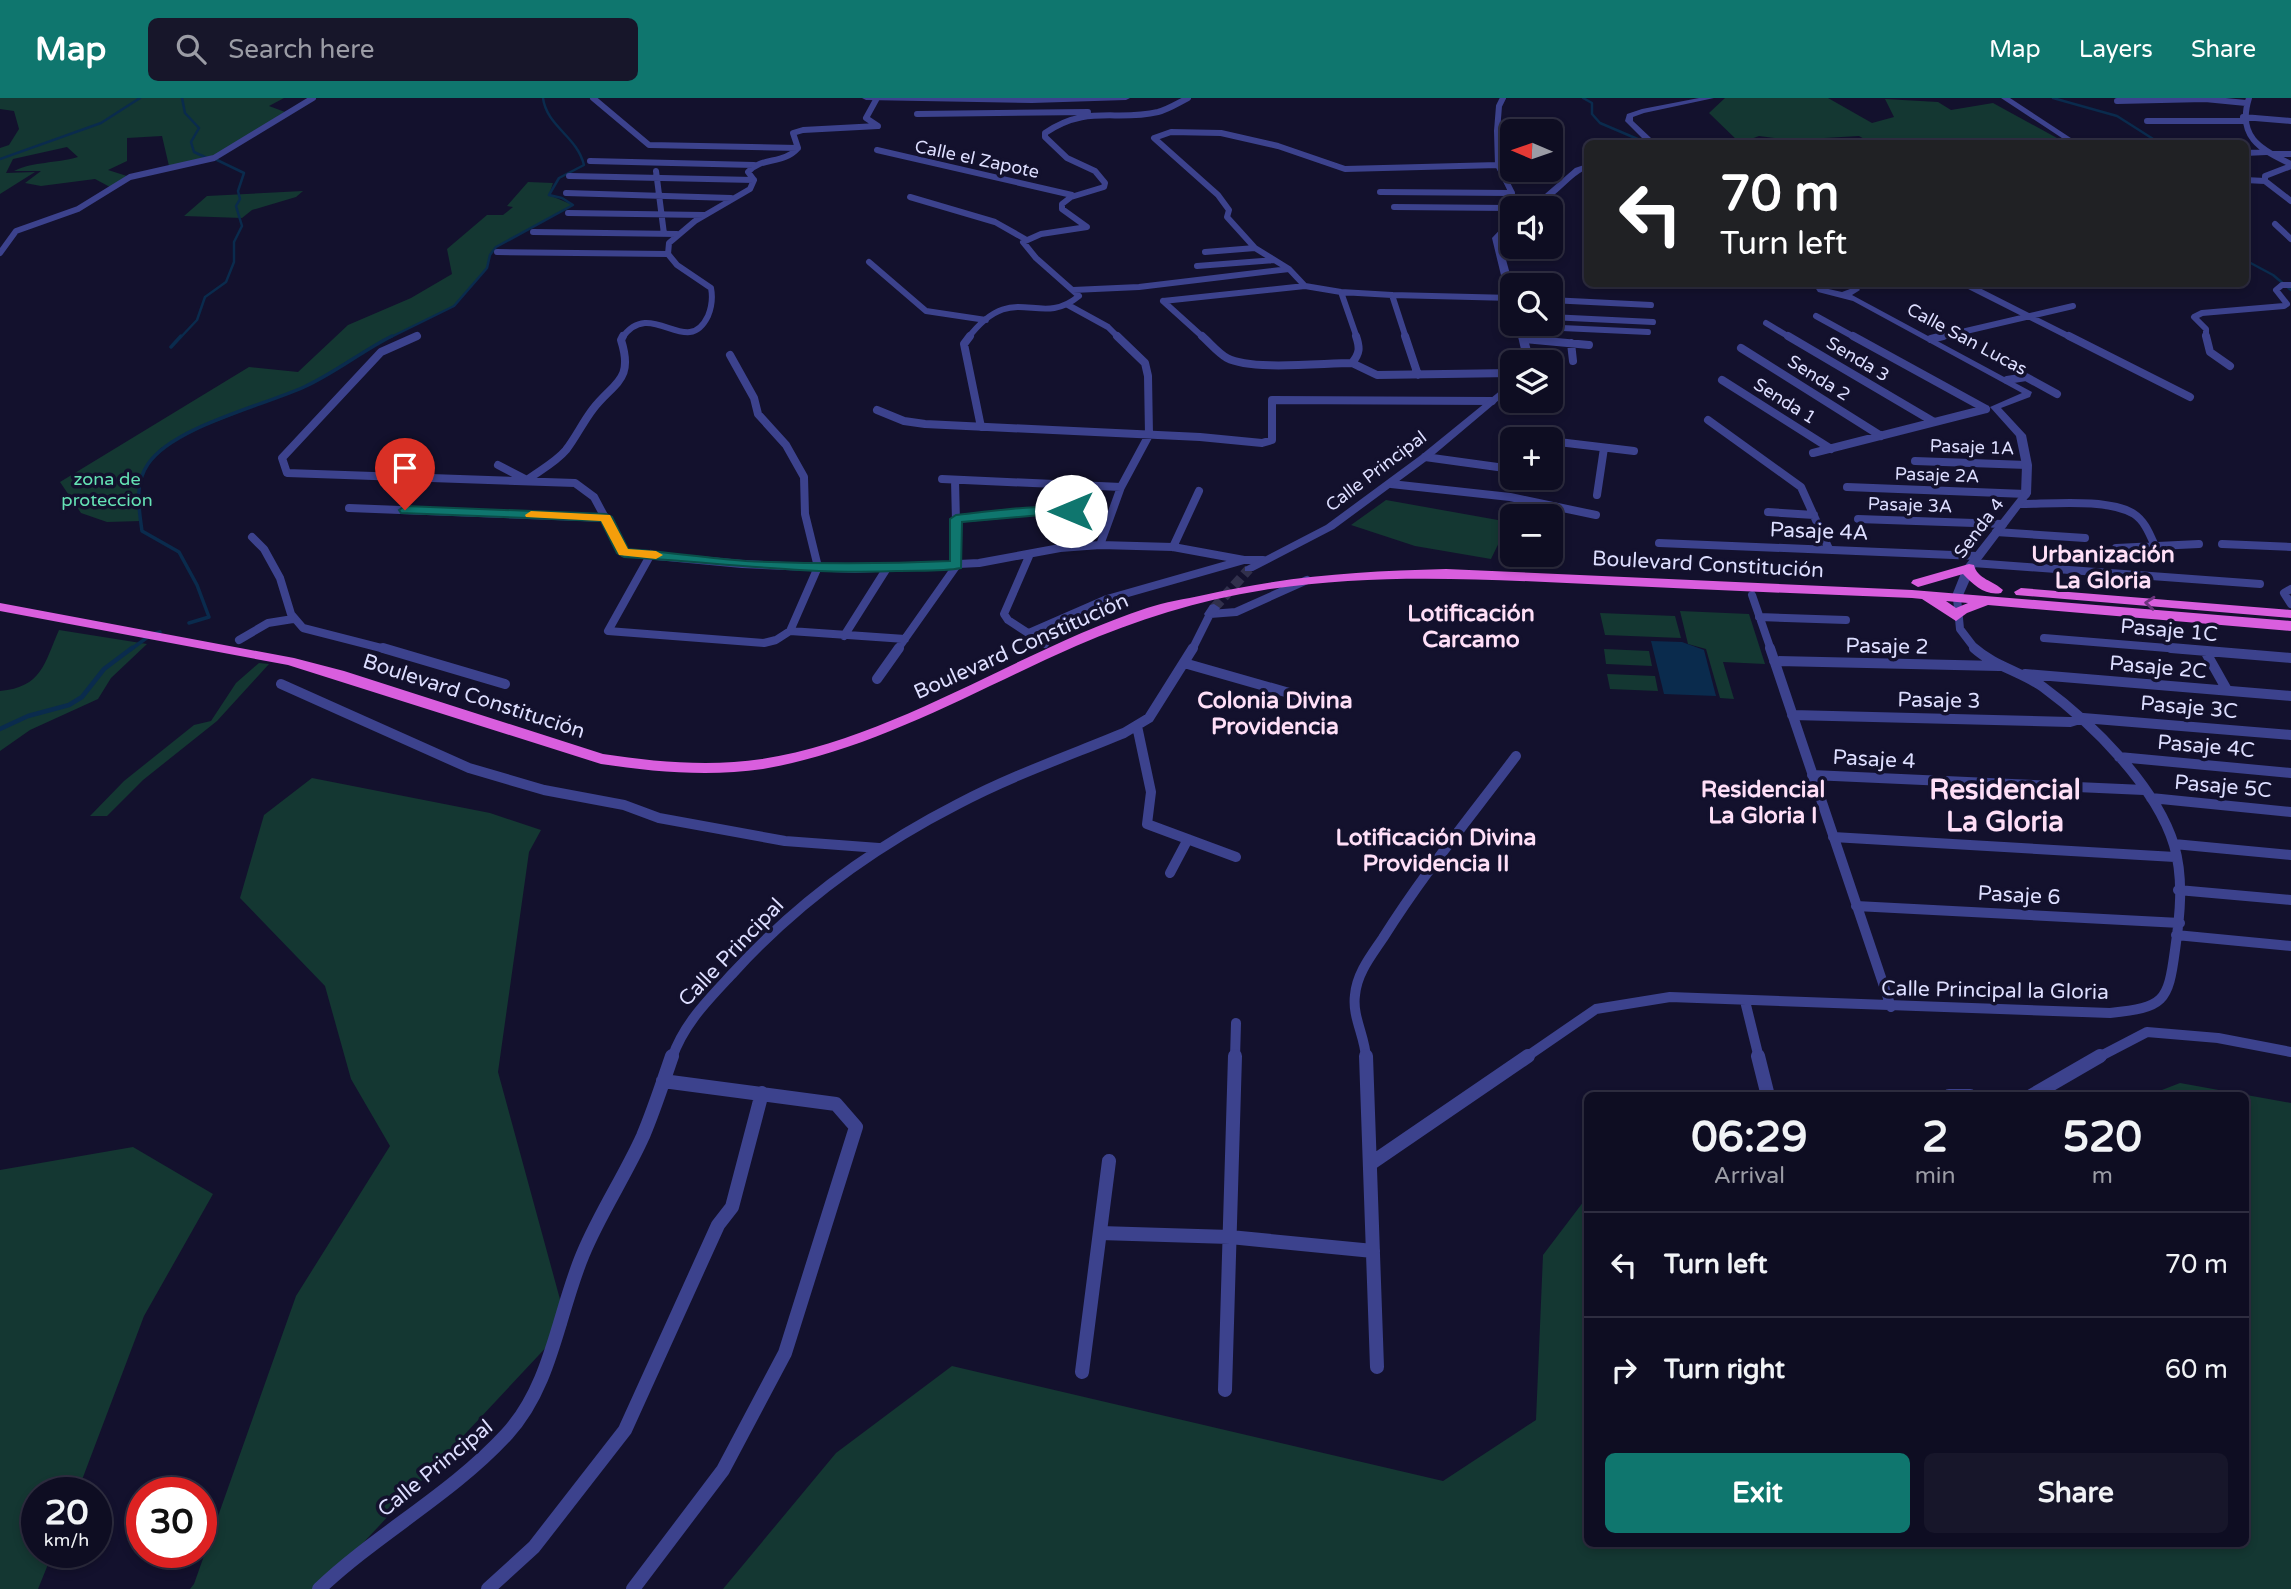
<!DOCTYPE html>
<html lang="en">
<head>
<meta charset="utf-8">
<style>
	body { margin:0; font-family:"Varela Round",sans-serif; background:#17162a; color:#f1f3f6; height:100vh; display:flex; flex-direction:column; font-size:26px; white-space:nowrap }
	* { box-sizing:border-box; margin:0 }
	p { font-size:23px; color:#9b9ca5 }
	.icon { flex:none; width:38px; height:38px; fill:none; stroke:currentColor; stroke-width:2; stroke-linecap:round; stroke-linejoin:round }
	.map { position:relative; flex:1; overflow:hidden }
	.drawer { position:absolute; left:1584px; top:994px; width:665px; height:455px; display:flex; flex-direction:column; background:#0e0d22; border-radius:10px; box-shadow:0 4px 10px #0003,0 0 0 2px #2e2d40 }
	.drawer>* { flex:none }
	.hud { position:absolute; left:1584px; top:42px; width:665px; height:147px; border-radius:10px; box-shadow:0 4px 10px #0003,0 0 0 2px #2e2d40; background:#202124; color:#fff; overflow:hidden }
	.needle { width:46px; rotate:272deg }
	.tools { position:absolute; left:1500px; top:21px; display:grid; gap:14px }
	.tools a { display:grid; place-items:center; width:63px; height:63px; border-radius:10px; background:#0e0d22; box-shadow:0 4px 10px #0003,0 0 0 2px #2e2d40; font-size:35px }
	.speed { position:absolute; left:21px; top:1379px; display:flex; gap:14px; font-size:35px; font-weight:700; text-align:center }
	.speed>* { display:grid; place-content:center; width:91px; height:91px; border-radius:50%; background:#0e0d22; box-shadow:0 4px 10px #0003,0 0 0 2px #2e2d40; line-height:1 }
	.speed small { font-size:18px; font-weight:400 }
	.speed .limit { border:10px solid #d22; background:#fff; color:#111 }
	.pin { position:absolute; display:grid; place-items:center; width:60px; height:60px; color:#fff; margin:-72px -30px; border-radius:50% 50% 50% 0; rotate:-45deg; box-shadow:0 0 7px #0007 }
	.pin .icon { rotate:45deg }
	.me { position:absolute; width:77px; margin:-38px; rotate:270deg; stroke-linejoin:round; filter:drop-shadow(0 0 5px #0008) }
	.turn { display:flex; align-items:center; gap:24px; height:147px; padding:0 21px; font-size:32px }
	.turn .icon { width:91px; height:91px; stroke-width:2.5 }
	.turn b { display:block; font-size:49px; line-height:60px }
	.eta { display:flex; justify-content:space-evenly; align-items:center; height:119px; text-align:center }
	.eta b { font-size:42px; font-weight:800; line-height:49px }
	.primary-button { display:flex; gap:14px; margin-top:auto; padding:14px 21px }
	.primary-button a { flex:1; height:80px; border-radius:10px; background:#0f766e; color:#fff; font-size:28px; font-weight:800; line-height:80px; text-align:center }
	.primary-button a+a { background:#17162a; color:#f1f3f6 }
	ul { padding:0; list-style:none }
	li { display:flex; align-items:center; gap:21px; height:105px; padding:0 21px; border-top:2px solid #2e2d40 }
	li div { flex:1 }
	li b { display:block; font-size:26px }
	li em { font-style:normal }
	header { display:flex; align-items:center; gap:42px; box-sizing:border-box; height:98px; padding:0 35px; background:#0f766e; color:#fff }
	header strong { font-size:33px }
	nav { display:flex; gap:38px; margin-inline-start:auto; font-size:24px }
	.search { width:490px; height:63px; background:#17162a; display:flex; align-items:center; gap:18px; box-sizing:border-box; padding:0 24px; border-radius:10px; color:#9b9ca5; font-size:26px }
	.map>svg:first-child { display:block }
	.green { fill:#143732 }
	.water { fill:#0a2b4d }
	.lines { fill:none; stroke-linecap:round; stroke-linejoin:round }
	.stream-far2 { stroke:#0a2b4d; stroke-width:2.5 }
	.stream-far1 { stroke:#0a2b4d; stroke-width:3.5 }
	.stream { stroke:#0a2b4d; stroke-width:4.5 }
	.tertiary-tunnel { stroke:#31304c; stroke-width:10; stroke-dasharray:10 5; stroke-linecap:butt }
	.minor-far3 { stroke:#3c428d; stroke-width:6 }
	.minor-far2 { stroke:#3c428d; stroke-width:8 }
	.minor-far1 { stroke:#3c428d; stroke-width:10 }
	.minor { stroke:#3c428d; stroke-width:14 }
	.tertiary { fill:#3c428d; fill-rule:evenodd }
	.trunk { fill:#d95ede; fill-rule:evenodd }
	.oneway { stroke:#6c347d }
	.route { fill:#0f766e; stroke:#0a4d48; stroke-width:2 }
	.slow { fill:#f59e0b }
	.labels { text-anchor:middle; stroke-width:7; stroke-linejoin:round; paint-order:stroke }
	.far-street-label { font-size:18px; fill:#dddeff; stroke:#13112d }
	.far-park-label { font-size:18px; fill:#65e3b5; stroke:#13112d }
	.street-label { font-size:21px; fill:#dddeff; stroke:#13112d }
	.neighbourhood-label { font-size:23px; font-weight:bold; fill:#ffdff7; stroke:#13112d }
	.district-label { font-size:28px; font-weight:bold; fill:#ffdff7; stroke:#13112d }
</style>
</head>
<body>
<header>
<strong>Map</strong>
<div class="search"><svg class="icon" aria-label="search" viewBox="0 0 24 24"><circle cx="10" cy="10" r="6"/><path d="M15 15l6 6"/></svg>Search here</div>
<nav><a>Map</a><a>Layers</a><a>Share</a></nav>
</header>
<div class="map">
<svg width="2291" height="1491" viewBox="0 0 2291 1491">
	<rect width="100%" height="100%" fill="#13112d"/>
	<path class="green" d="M0,0H284L269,8L285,14L210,61L169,68L162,38L127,40V63L108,72L130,79L110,89L95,81L41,88L25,85L41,73H14C35,63 54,66 78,59L67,49L13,61L6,75L35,74L0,96V50L9,47L19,31L14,13L0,11Z
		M1725,0H1828L1872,25L1894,19L1885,1L1938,4L1951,12L1993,5L2066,45L1873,46L1859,38L1790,42L1759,38L1740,45L1709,15Z
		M528,84L553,85L549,97L573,107L496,149L490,157L487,170L454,208L370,249L307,288L195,332L161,350L146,368L137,399L141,423L107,424L81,415L60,384L249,269L298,274L348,227L411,200L452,176L447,151L487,117H503L513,109L507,108Z
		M303,93L296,99L252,112L242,120L184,118L207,98Z
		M1386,402L1509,424L1491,461L1415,448L1351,427Z
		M1680,513L1749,516L1765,566L1723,564L1734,601L1720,600L1706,551L1688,546Z
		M1600,515L1675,518L1681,540L1605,537Z
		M59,532L147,546L111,580L98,601L30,632L0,653V593C42,589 44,566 59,532Z
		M1604,551L1649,553L1652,568L1606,566Z
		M259,565L269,566L217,623L143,682L107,718H90L124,683L194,627L211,623L236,585Z
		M1607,576L1655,578L1658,593L1610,591Z
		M312,680L490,715L541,732L529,754L498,974L567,1227L320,1491H190L194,1486L296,1198L390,1048L351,981L325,888L240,800L264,717Z
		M2180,985L2291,1005V1491H723L836,1355L952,1268L1443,1383L1536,1322L1543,1157L1587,1099V1446H2245V998L2149,997Z
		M133,1049L213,1096L144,1218L77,1395H37V1454H53L38,1491H0V1072Z"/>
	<path class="water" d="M1651,543L1682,544L1704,552L1716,598L1664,596Z"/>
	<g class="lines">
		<path class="stream-far2" d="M182,0L185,15L199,30L191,44L194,54L207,60
			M1583,0L1592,5V16L1600,25L1647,45
			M2053,0L2117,18L2161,46
			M0,61L101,25L140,0
			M2245,162L2273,177L2291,192
			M180,240L197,222L205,199L226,184L234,164V144L242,128L236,108L240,101L238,93L244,75L217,62
			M389,240L454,208L487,170L490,157L496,149L573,107L562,100L549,97L559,80L584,67C577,38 547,29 543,0"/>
		<path class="stream-far1" d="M171,249L181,238
			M189,525L209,519L197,487L179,454L142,433C139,411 134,386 148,366C173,329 262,308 304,289C335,275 362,253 392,238
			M130,552L152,536L160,534"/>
		<path class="stream" d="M0,631L28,618L69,607L82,599L104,571L132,550"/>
		<path class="tertiary-tunnel" d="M1214,510L1249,471"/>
		<path class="minor-far3" d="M593,0L649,47L798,50
			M1503,0L1499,8L1497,33L1498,67L1512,95L1506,130
			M2249,0C2237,38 2259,51 2291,66
			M2117,3L2205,1L2246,5
			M917,16L1088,14
			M2243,19L2291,23
			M2147,23H2242
			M877,52L1072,97
			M2245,55L2266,54
			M2273,56H2291
			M590,63L754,67
			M2291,68L2265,78V83L2291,103
			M656,73L664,136
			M569,78L754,82
			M2245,82L2265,83
			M1380,94L1512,95
			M566,95L731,100
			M910,99L995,124L1025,141
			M1394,109L1510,110
			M568,115L704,117
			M2275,126L2291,141
			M533,134L677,136
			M497,154L668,156
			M1205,154L1255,150
			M0,155L16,133L78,111L130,79L214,60L313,0
			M869,164L926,213L986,222
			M1197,168L1274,162
			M1965,186L2072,240
			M1305,188L1289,171L1255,150L1227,119L1229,112L1218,97L1154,40L1171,34L1221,35L1278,48L1345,71L1498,67
			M1073,192L1139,189L1289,171
			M1341,194L1357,240
			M1392,197L1406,240
			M1550,202L1651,207
			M1163,203L1305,188L1341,194L1392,197L1512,200
			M1163,203L1204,240
			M1068,207L1108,229L1119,240
			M1816,218L1856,240
			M1550,219L1653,224
			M1766,225L1791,240
			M1520,228L1648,234
			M413,240L417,238
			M622,240C651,198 687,262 708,218C712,208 713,200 711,190L677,167L668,156L669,145L695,123L750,91L754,82L748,74C762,58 783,67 798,50L793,35L803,32L878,28L866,20L877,0
			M968,240C1014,180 1038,232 1079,198L1036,160L1023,144L1041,136L1087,129L1062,111V106L1071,99L1104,89L1105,85L1095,73L1067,60L1045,39V35C1088,6 1115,24 1158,14C1169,11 1178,5 1188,0
			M1936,240L2073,208
			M2206,240V231L2194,219L2202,215L2284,208L2287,206L2276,192L2282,187H2291"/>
		<path class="minor-far2" d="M417,238L381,254L282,360L287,375L575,385L594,399L624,455L742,466L855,471L979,465L1060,450L1100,447L1173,449L1244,462
			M970,238L964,246L981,329
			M1202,238C1210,245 1218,255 1227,260C1252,273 1322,265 1352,265
			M1405,238L1418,277
			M1788,238L1934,324
			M1853,238L1986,311
			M2069,238L2190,299
			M2206,238L2210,254L2230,268
			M1524,241L1589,247
			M1931,241L1943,238
			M1571,245L1573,263
			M1741,250L1881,338
			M1352,265C1360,255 1360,250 1356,238
			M1352,265L1377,277L1512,275
			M1722,282L1831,351
			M2007,282L2026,279L2057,296
			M877,312L904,323L925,326L1200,339L1262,345L1272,342V302L1492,303
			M1708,322L1801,389L1829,451
			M1550,343L1634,353
			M1813,355L1986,311
			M1425,359L1512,371
			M1915,363L2027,367
			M498,367L527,382C539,373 556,364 566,352C576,339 583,324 593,311C614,284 634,283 621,242L623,238
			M942,381L1121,389
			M1391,386L1510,399L1596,417
			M1847,389L2026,396
			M1597,397L1604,350
			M2020,406C2050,406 2109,400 2134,416C2145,423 2150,437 2155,448
			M349,410L606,420
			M1768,414L1814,417
			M956,421L1041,413L1109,417
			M1858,421L2003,426
			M1996,434L2085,440
			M252,439L264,451L280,480L291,516L303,530L389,552
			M1659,445L1977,458
			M2222,446L2291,449
			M1100,447L1121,389L1149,337L1148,278L1145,265L1117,238
			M1173,449L1199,393
			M2116,450L2199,446
			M651,456L608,533L764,545L776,542L790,533L818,469L805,416L804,379L786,347L758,316L754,300L730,257
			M1030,456L1004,516L1008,522L1045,546
			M1973,465L2260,486
			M2291,491L2284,495L2291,506
			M1752,497L1771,552
			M1957,500L1960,531L1976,552
			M1759,519L1846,522
			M790,533L905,541
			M1029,535L1107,501L1244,462H1263
			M844,538L887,470
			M2044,540L2192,552
			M239,542L268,525L293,521
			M897,552L957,467L955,382
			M1192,552L1210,516L1236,514L1307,482"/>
		<path class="minor-far1" d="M383,550L505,586
			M1770,550L1891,909
			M2171,550L2291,560
			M2205,553L2227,592
			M1774,563L1999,568
			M1184,565L1331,607
			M2025,576L2291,598
			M877,581L899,550
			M281,586L469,670L544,692L624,707L659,720L785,743L879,750
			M1792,617L2070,624L2083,620L2291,637
			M1137,628L1151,694L1147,726L1236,759
			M2119,659L2291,675
			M1812,677L2144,692
			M2151,700L2291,714
			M1833,739L2175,759
			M2174,746L2291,757
			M1170,775L1188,741
			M2178,792L2291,802
			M1856,808L2180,825
			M2176,837L2291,848
			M1745,903L1759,960
			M672,960C684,925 709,901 734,874C797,805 874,749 958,706C1011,678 1068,658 1124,635L1149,620L1193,550
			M1235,960L1236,925
			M1366,960C1365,938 1352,919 1355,897C1357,875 1371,858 1383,840C1423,776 1471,718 1516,658
			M1525,960L1596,911L1670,899L2110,915C2164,909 2168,905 2175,852C2180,818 2184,781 2174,747C2156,688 2092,625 2043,589C2022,574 1994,568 1974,550
			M2097,960L2147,934L2218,940L2291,954"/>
		<path class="minor" d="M1366,958L1377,1269
			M1758,958L1768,998
			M1949,998H1970
			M2031,998L2100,958
			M1370,1066L1528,958
			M1100,1135L1230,1139L1373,1153
			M1082,1274L1109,1063
			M1225,1292L1235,958
			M319,1491C378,1435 452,1396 507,1336C552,1287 558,1215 583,1156C600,1115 625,1078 643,1038C654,1012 663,984 672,958
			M488,1491L534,1449L625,1332L718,1127L732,1109L762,995
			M633,1491L723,1372L785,1255L856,1029L836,1006L663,983"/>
		<path class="tertiary" d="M862,0H1130L1126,2L1032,5L866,2Z
			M1699,0H1714L1644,15L1633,19V23L1651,40V46H1643V41L1625,23L1627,16L1642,11Z
			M2001,0H2010L2080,46H2071Z
			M1587,66V71C1565,81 1551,110 1524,110L1545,96L1575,70Z
			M1509,122H1512V129L1500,140L1513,187L1512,205L1507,202L1492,140Z
			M1813,186H1821L1824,190L1842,194L1850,191L1846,186H1855L1860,192L1852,197L2032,294L2030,299L2001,310L2026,337L2032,367L2031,396L1975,470L1961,502L1957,504L1951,500L1963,470L2021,396L2022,367L2016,338L1990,309L2022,295L1853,203L1818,194Z
			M1515,226H1524L1534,264H1524Z
			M1512,283V291L1429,361L1334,431L1253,473H1245V469L1326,427L1421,357Z
			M1214,506L1220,510L1214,519L1210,520L1206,519L1204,516L1210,507Z"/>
		<path class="trunk" d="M1969,466L1974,467C1977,481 1994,483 2003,492L2001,495C1985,498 1974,487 1963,476L1918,489L1911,485L1913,482Z
			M1446,471L1912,492L2291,523V533L1988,507L1967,515L1956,523L1922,501L1912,500C1804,496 1696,491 1588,486C1479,481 1372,475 1264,492C1199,502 1136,522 1076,548C974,593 874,652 763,671C709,679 654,674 601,666L288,567L0,513V505L294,560L344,573L603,656C655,664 710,669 762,661C898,639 1017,553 1147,510C1165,504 1185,501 1204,497C1288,478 1360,473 1446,471ZM1946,503L1968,505L1956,510Z
			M2021,490L2291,512V520L2016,497L2014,494Z"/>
	</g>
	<defs><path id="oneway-chevron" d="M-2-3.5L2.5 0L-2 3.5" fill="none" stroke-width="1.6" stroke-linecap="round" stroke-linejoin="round" transform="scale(1.75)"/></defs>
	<use class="oneway" href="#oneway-chevron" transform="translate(2150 505) rotate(-175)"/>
	<path class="route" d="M405,408L606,416L612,419L628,451C667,454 707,460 746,463C814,466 882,466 950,463V421L956,417C978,415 1064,402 1078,413L1071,417H1041L962,424L961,470C941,474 918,472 897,473C805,477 715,464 624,459L617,455L601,423L401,415L399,412Z"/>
	<path class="slow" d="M531,413L610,417L628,451L656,453L663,457L656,461L619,457L601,423L526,419L525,417Z"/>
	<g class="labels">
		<g class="far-street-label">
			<text transform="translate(977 61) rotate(12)" y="6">Calle el Zapote</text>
			<text transform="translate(1967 241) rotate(28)" y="6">Calle San Lucas</text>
			<text transform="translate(1858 261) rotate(31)" y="6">Senda 3</text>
			<text transform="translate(1819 280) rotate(32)" y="6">Senda 2</text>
			<text transform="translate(1785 303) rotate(32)" y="6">Senda 1</text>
			<text transform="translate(1972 349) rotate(2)" y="6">Pasaje 1A</text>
			<text transform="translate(1376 373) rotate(-37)" y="6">Calle Principal</text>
			<text transform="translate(1937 377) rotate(2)" y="6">Pasaje 2A</text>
			<text transform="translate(1910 407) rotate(2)" y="6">Pasaje 3A</text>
			<text transform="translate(1979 430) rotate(-53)" y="6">Senda 4</text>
		</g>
		<g class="far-park-label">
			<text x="107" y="387">zona de<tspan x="107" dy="21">proteccion</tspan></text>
		</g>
		<g class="street-label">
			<text transform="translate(1819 433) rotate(2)" y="7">Pasaje 4A</text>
			<text transform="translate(1708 466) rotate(3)" y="7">Boulevard Constitución</text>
			<text transform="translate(2169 532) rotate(5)" y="7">Pasaje 1C</text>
			<text transform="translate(1021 548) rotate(-24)" y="7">Boulevard Constitución</text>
			<text transform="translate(1887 548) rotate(1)" y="7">Pasaje 2</text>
			<text transform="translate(2158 569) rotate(5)" y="7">Pasaje 2C</text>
			<text transform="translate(474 598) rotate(18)" y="7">Boulevard Constitución</text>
			<text transform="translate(1939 602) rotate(1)" y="7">Pasaje 3</text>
			<text transform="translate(2189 609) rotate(5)" y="7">Pasaje 3C</text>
			<text transform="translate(2206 648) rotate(5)" y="7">Pasaje 4C</text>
			<text transform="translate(1874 661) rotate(3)" y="7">Pasaje 4</text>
			<text transform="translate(2223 688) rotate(5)" y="7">Pasaje 5C</text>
			<text transform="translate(2019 797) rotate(3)" y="7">Pasaje 6</text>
			<text transform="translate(731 854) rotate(-46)" y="7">Calle Principal</text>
			<text transform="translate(1995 892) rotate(1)" y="7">Calle Principal la Gloria</text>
			<text transform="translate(435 1370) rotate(-39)" y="7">Calle Principal</text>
		</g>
		<g class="neighbourhood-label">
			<text x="2103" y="464">Urbanización<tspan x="2103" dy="26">La Gloria</tspan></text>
			<text x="1471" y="523">Lotificación<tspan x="1471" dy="26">Carcamo</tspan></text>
			<text x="1275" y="610">Colonia Divina<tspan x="1275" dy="26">Providencia</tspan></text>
			<text x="1763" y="699">Residencial<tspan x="1763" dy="26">La Gloria I</tspan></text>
			<text x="1436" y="747">Lotificación Divina<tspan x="1436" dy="26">Providencia II</tspan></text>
		</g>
		<g class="district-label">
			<text x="2005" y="701">Residencial<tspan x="2005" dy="32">La Gloria</tspan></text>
		</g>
	</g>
</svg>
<div class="tools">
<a><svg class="needle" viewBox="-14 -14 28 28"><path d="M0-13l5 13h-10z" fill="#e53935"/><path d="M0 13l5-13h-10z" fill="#9b9ca5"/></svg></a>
<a><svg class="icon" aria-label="sound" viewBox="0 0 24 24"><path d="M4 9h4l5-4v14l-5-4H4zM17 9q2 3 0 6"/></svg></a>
<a><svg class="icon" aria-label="search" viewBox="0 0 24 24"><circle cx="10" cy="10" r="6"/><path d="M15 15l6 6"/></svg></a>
<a><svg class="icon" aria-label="layers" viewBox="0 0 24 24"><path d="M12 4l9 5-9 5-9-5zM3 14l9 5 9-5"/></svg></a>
<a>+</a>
<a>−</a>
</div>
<div class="speed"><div>20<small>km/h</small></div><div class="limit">30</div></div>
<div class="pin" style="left:405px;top:412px;background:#d93025"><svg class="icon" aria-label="arrive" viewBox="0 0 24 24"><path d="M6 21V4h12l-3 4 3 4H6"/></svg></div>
<svg class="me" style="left:1071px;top:413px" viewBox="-20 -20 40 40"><circle r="19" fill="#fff"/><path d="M0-13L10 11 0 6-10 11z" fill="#0f766e"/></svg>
<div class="hud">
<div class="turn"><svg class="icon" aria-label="left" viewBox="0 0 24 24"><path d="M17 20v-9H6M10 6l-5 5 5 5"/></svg><div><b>70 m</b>Turn left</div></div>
</div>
<section class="drawer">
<div class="eta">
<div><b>06:29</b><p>Arrival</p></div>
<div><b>2</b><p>min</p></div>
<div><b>520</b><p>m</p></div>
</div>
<ul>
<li><svg class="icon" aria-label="left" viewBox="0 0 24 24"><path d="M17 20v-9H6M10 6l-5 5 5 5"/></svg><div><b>Turn left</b></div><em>70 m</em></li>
<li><svg class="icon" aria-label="right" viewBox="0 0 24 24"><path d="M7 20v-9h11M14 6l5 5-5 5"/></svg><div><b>Turn right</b></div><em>60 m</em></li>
</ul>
<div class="primary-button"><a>Exit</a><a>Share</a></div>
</section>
</div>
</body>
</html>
